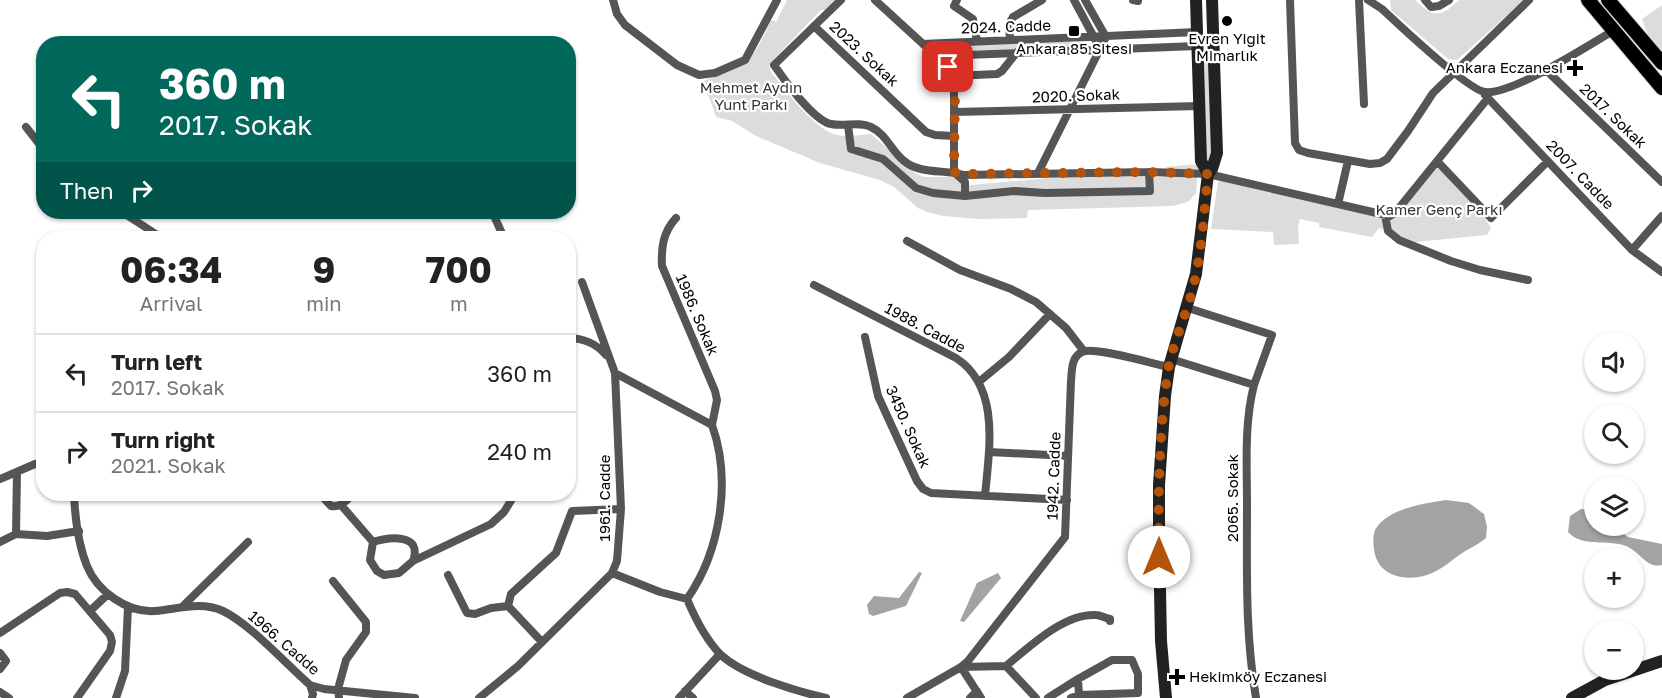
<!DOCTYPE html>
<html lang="en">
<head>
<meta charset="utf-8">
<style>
	body { margin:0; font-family:"Golos Text",sans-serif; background:#f2f2f2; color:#222; height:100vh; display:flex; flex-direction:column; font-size:22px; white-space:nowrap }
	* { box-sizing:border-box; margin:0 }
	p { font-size:20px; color:#767676 }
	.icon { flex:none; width:33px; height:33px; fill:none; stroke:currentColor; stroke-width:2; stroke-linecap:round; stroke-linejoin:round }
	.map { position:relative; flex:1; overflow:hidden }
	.details { position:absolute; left:36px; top:231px; width:540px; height:270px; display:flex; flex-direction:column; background:#fff; border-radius:24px; box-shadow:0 2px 4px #0004 }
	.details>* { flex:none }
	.hud { position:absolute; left:36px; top:36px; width:540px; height:183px; border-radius:24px; box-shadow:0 2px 4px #0004; background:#00695c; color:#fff; overflow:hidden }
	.controls { position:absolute; left:1584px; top:332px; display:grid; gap:12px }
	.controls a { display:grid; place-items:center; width:60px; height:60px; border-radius:50%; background:#fff; box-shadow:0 2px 4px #0004; font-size:30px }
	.pin { position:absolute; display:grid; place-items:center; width:51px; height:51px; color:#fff; margin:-26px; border-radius:12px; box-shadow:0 3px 9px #0006 }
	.me { position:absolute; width:66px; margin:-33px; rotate:0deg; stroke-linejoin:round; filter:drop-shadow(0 0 4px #0008) }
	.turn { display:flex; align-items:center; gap:21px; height:126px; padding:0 24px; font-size:27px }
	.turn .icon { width:78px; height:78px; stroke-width:2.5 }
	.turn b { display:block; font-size:42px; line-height:51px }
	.then { display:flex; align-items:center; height:57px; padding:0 24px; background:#0003; gap:12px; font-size:22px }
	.eta { display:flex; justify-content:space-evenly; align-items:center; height:102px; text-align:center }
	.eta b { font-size:36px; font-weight:700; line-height:42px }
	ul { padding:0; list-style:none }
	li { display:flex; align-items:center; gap:18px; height:78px; padding:0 24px; border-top:2px solid #e0e0e0 }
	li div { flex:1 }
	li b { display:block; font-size:22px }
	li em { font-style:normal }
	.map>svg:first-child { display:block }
	.green { fill:#dcdcdc }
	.water { fill:#a3a3a3 }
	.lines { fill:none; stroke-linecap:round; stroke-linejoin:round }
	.primary-casing { stroke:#dbdbdb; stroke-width:16 }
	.street { stroke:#555; stroke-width:8 }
	.secondary { stroke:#222; stroke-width:12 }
	.primary { stroke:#000; stroke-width:14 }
	.route { stroke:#b45309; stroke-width:10; stroke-dasharray:0 18 }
	.poi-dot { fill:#000; stroke:#fff; stroke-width:2 }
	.labels { text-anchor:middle; stroke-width:4.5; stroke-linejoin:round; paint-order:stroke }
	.street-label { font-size:15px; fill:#000; stroke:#fff }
	.poi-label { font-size:15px; fill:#000; stroke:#fff }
	.park-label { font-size:15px; fill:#333; stroke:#fff }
</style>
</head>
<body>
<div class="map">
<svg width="1662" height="698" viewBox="0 0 1662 698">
	<rect width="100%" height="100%" fill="#fff"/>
	<path class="green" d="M787,0H835L826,10H821L771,62L769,66L771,72C786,90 814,130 837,135C847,137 860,135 871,134L915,173L924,177H954L964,185H970L1073,176L1163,177L1166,167L1198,164L1196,193L1188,202L1173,206L1028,210L1027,218L980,219L943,216L927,212L918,208L894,187L880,180L820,163L756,136L732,121L716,117L710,99L702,84L705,80C747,67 753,61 771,20L776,22Z
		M1390,0H1415C1434,18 1440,18 1459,0H1524L1457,60L1448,59L1391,10Z
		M1662,5V51L1647,34L1642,19Z
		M1084,41L1087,43L1085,46L960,51L958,46Z
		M1205,49H1208L1214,135L1211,166L1206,162L1203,51Z
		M1437,167L1482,214L1491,228L1487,235L1416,242L1379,228L1372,237L1319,227V223L1300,219L1298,227L1299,244L1274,245L1273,232L1211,229L1218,182L1221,181L1393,220Z"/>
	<path class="water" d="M1446,500L1469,503L1484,514L1487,527L1486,538C1480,543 1474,546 1467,550C1453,558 1443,570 1427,575C1404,582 1377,576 1374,549C1373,544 1373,535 1375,530C1386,509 1425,503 1446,500Z
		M1581,509L1594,510V525H1611L1628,537L1662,544V565C1647,569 1639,551 1626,546C1607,539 1583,548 1568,532L1570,516Z
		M919,572L922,573L906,606L873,616L869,614L867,605L874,596L899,598Z
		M998,573L1001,578L964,622L960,621L977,583Z"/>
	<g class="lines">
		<defs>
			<path id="primary" d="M1588,0L1662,88
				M1608,0L1662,63"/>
		</defs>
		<use href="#primary" class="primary-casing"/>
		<path class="street" d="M613,0L617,14L625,25L677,65L699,75L715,73L745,60L777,0
			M841,0L774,65C784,80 814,121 831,124C845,127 858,121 871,127C886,134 891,150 903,160C919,175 945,169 964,175L1149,172L1208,174L1390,216L1395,213L1488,98
			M875,0L934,54L939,56L1197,46
			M957,0L954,6L973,19L977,41
			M1074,0L1096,41
			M1133,0L1138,1
			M1290,0L1295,143L1299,150L1308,153L1370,164L1380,163L1387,159L1408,131L1433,93L1529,0
			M1359,0L1364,104
			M1368,0L1382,9C1398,24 1468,90 1485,92C1512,95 1587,46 1613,31
			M1425,0L1431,7L1439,6L1449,0
			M814,26L926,132L935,135L954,136
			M1010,40L1009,24L1013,17L1042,0
			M923,44L1197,32
			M935,55L952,72L954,80V172L965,182V196
			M1546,70L1662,182
			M953,76L997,74L1002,71L1017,52
			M1485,95L1632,250L1662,272
			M954,112L1199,106
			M848,125L851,149L883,159L916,188L933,193L965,196L1014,191L1045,193L1150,191L1149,172
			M26,127L44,150
			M1437,161L1491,218L1548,161
			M1038,173L1106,37L1085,0
			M1338,204L1348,161
			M122,212L162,238
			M1385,215L1388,231L1399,240L1451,261L1480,270L1528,280
			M495,218L504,238
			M676,218C663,232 661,248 662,266L715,391L717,400L712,425
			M907,241L960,270L1011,289L1036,302L1066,328L1083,350
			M1632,250L1662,216
			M814,285L956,358C1001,387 989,450 985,496
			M1188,308L1272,335L1254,385
			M865,337L878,396L917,481L923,489L931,493L1067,500
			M568,338C583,338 597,344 606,355
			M1171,359L1254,385C1244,424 1247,465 1247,505C1247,570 1245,634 1256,698
			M615,373L712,425C732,481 720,552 687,599
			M980,381L1009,357L1050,314
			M989,452L1068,456
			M0,479L35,464L44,463
			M74,494C75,517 78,544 87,566C97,591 127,613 155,611C178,609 201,601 223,611C250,624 286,664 310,685L324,689L415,698
			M320,494L331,506C341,508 347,500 353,494
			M341,505L373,542L370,560L377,571L384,575L399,573L413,561L491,524L504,512L515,494
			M16,534L17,472
			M0,542L16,534L47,536L79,531
			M373,542C389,537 423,533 413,561
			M612,573L660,592L687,599
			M448,575L467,613L475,614L491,608L508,606
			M333,581L366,622V632L346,660L338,689L339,698
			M687,599C695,618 707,641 721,655C744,676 796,691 826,698
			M183,606L248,542
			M90,611L108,594
			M0,633L60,593L67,592L75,594L110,635L112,642L110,651L77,698
			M542,642L508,606L511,594L556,553L572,511L621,509
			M0,653L6,661L0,669
			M1006,666C1029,647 1064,613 1096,615C1100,615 1105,618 1110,619V621
			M961,667L1006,666L1036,698
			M961,667L981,698
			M310,685L313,694L312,698
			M685,691L693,698
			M0,692L9,698
			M116,698L125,671L128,607
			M479,698L518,666L612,573L617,561L621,509L615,373L582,282
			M679,698L720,654
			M907,698L961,667L968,661L1065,537L1071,381C1072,371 1071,357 1082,352C1093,346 1154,364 1169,367
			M970,698L977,691
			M1048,698L1078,679L1079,695
			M1071,698L1079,695L1138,693V674L1132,660H1112L1078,679"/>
		<path class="secondary" d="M1196,0L1201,161L1208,174
			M1166,698L1161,641L1159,538V485L1165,396L1169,367L1196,274L1208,174L1212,169L1217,153L1212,0
			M1572,698L1605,680L1662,661"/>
		<use href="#primary" class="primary"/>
	</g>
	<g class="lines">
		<path class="route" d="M948,67L952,72L955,86L954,172L964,174L1149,172L1208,174C1204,213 1202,254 1192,292C1185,318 1173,343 1168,370C1159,431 1158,495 1159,557"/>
	</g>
	<g class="poi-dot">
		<circle cx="1227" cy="21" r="6"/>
		<rect x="1068" y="25" width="12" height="12" rx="3"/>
		<path d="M1572 59h6v6h6v6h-6v6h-6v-6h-6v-6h6z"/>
		<path d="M1174 668h6v6h6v6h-6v6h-6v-6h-6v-6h6z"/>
	</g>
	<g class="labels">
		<g class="street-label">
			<text transform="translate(1006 27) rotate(-2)" y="5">2024. Cadde</text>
			<text transform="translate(864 54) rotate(43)" y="5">2023. Sokak</text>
			<text transform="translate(1076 96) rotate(-2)" y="5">2020. Sokak</text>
			<text transform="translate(1613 116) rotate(44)" y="5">2017. Sokak</text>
			<text transform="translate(1580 175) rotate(46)" y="5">2007. Cadde</text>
			<text transform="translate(697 315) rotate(67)" y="5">1986. Sokak</text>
			<text transform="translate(925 328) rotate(28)" y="5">1988. Cadde</text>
			<text transform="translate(908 427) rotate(66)" y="5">3450. Sokak</text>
			<text transform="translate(1054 476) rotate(-88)" y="5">1942. Cadde</text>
			<text transform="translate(605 498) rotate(-90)" y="5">1961. Cadde</text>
			<text transform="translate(1233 498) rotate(-90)" y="5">2065. Sokak</text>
			<text transform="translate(284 643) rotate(41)" y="5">1966. Cadde</text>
		</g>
		<g class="poi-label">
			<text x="1227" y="44">Evren Yiğit<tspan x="1227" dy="17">Mimarlık</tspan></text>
			<text x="1074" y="54">Ankara 85 Sitesi</text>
			<text x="1563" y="73" text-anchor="end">Ankara Eczanesi</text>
			<text x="1189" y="682" text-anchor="start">Hekimköy Eczanesi</text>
		</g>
		<g class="park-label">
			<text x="751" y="93">Mehmet Aydın<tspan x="751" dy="17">Yunt Parkı</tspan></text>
			<text x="1439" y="215">Kamer Genç Parkı</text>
		</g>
	</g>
</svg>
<div class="controls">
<a><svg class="icon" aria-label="sound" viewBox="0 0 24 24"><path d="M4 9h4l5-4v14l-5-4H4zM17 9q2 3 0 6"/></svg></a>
<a><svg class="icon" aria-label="search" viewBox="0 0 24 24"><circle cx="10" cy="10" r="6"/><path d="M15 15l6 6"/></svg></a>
<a><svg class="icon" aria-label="layers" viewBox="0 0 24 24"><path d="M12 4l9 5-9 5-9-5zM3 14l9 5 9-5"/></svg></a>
<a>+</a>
<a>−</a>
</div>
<div class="pin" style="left:948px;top:67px;background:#d93025"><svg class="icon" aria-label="arrive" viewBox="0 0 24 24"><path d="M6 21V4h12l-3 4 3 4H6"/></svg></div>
<svg class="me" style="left:1159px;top:557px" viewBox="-20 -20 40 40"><circle r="19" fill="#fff"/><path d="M0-13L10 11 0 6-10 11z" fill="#b45309"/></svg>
<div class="hud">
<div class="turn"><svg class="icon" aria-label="left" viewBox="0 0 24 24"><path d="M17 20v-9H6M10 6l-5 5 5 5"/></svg><div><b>360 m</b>2017. Sokak</div></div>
<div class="then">Then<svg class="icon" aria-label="right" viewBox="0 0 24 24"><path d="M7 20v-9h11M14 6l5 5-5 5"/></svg></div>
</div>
<section class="details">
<div class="eta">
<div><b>06:34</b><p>Arrival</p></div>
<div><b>9</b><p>min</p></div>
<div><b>700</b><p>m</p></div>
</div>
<ul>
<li><svg class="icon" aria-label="left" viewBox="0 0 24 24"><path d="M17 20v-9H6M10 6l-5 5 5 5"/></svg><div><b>Turn left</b><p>2017. Sokak</p></div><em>360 m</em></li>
<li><svg class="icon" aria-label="right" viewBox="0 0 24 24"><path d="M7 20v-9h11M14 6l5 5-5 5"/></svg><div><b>Turn right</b><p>2021. Sokak</p></div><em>240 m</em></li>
</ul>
</section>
</div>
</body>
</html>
